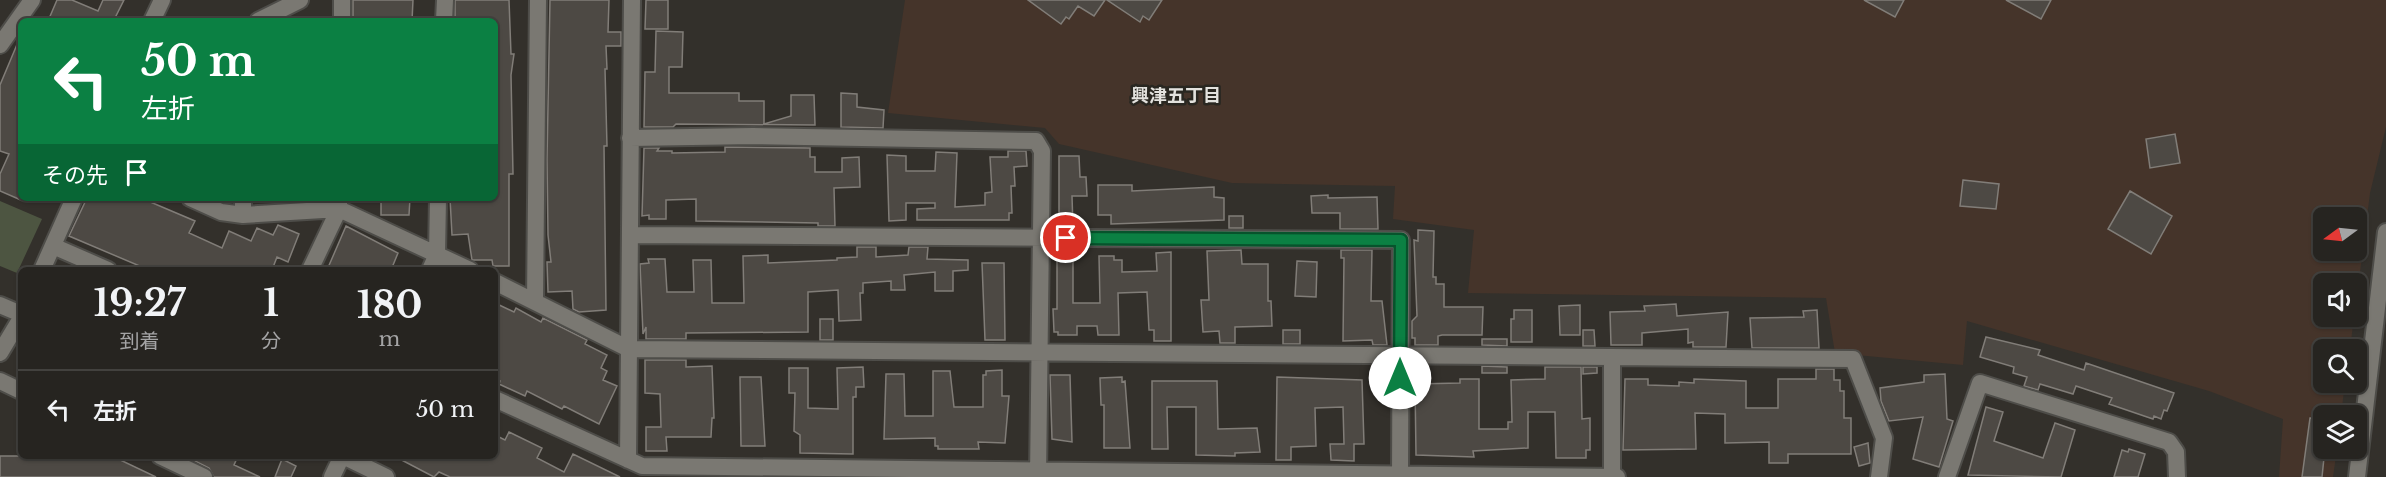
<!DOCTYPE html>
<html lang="ja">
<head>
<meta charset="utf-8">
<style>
	body { margin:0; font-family:"Libre Baskerville","Noto Sans JP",serif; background:#2e2c29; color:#f1f3f6; height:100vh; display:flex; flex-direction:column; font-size:22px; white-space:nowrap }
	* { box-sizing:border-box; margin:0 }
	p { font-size:20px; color:#a4a4a5 }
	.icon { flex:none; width:33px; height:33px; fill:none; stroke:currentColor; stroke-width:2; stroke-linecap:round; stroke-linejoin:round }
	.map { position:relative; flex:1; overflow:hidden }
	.details { position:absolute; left:18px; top:267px; width:480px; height:192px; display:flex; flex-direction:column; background:#262420; border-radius:9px; box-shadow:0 2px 4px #0004,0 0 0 2px #42413e }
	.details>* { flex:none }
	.banner { position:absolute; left:18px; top:18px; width:480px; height:183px; border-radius:9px; box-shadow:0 2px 4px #0004,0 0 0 2px #42413e; background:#0b8043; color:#fff; overflow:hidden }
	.needle { width:39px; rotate:255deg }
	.buttons { position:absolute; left:2313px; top:207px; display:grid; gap:12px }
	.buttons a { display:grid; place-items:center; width:54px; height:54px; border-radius:9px; background:#262420; box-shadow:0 2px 4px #0004,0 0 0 2px #42413e; font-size:30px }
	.pin { position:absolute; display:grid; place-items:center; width:51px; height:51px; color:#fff; margin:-26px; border:3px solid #fff; border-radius:50%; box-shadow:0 2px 6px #0007 }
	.me { position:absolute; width:66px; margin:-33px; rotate:0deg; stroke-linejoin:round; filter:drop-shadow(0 0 4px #0008) }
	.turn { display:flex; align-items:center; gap:21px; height:126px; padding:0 24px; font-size:27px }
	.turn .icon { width:78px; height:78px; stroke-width:2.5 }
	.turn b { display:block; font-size:42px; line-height:51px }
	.then { display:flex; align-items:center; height:57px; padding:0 24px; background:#0003; gap:12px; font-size:22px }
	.eta { display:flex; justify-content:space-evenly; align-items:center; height:102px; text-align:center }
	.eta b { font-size:36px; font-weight:700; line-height:42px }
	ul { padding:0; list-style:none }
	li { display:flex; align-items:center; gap:18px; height:78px; padding:0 24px; border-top:2px solid #42413e }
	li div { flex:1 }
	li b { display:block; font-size:22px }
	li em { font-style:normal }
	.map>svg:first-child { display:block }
	.industrial { fill:#45342a; fill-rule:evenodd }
	.green { fill:#4d5541 }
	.building { fill:#4d4944; stroke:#817d78; stroke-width:1.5 }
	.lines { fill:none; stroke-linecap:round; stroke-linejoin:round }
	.minor-casing { stroke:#4e4d49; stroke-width:20 }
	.tertiary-casing { stroke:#4e4d49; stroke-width:20 }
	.minor { stroke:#7a7872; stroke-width:16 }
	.tertiary { stroke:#7a7872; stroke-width:16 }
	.route-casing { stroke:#07532c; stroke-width:15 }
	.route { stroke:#0b8043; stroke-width:10 }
	.labels { text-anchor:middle; stroke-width:5; stroke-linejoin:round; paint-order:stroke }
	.neighbourhood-label { font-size:18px; font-weight:bold; fill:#e3e2de; stroke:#292721 }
</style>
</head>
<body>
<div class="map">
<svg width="2386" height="477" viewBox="0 0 2386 477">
	<rect width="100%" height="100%" fill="#33302b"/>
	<path class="industrial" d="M905,0H2386V127L2370,193L2357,296L2356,284H2324V316L2354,317L2350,349L2324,350V382L2345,383L2341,415L2324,416V448L2337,449L2333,477H2279L2283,419L2209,391L1967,321L1963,365L1835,353L1826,298L1468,293L1474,230L1393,219L1395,186L1232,183L1059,144L1045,128L888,113ZM2324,218H2356V250H2324Z"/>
	<path class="green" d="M0,201L42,219L17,273L0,266Z"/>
	<path class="building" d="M57,0H72L98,11L103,0H124L115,18L121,21H48Z
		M353,0H413L412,21H353Z
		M455,0H509L511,54H514L511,75L513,174H509V266H493L492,260H472L468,234L452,235L450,198H495V21H455Z
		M550,0H609L608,32H621V46H606L607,69H605L607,146H604L606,310L579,312L573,309L572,291L548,292L547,262H551L548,235L547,159Z
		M646,0H668V29H645Z
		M1028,0H1105L1094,16L1078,6L1069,19L1066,17L1061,24Z
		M1107,0H1162L1149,20L1143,16L1140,22Z
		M1864,0H1904L1895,17Z
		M2006,0H2051L2041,19Z
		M656,31L683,32L682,67H669V93H739V101H764V124L791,116V95H814L815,125L676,124L673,127H644L645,72H655Z
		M21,35V200L0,191V174L9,154L0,151V85Z
		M841,93L857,94V107L884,110L883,128L841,127Z
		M2175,134L2180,163L2150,168L2146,139Z
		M725,147L810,148V157H815V172H842V158L859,157L860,187L834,188L835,226H818V223L696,221V199L666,200V219H649V215L642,216L644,148H659L657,151H672V153L725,152Z
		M1008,151H1026L1027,166L1014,167L1015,186H1011L1012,213H1009V220H917V209L935,208V203H906V220L889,221L887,155L906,156V171H935L936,152L957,153L955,207L985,205V193L992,192L990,157H1008Z
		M1059,156H1079L1080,177H1086L1087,196H1072L1073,227H1056V219H1059Z
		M1963,180L1999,184L1996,209L1960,206Z
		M1098,185H1132V191L1214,187V197L1224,198V220L1111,224V215H1098Z
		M2130,191L2172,216L2151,254L2108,229Z
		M1328,195V198L1377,197L1378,229H1340V213H1312L1311,196Z
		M87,198H141L195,221L189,233L222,248L229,231L251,241L257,228L273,235L278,225L299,234L288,262L277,257L272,270H149L69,236Z
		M381,198H410L409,215H381Z
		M1229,216H1243V228H1229Z
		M346,226L398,253L391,270H327Z
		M1418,230L1434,231L1433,277H1436V284H1444V307H1483L1482,335H1442L1438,336V345H1415V338H1412V321L1417,316L1414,240L1418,241Z
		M857,247H876V257L908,255L909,247H928L927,259L968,260V270L953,271V291H935V272L904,275L905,290H891V281L863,283V293H860L861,320L839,321L838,290L808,292V332L686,333V339H646V327L643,334L640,264L649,263L648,259H665L667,292H694L693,260H711L712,303H744L743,256L768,255V263L837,260V258L857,257Z
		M1057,248H1073V303H1100L1099,256H1114V260H1122V272L1157,271L1156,253L1171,252V341H1154V330H1149L1147,292L1118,293L1119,335H1098L1097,326H1077V335H1058V332H1054L1053,309H1057Z
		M1241,250L1242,264H1268V301H1271L1272,326L1235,327V343H1220L1219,331L1203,332L1201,300H1209L1207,251Z
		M1341,250H1372L1371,301H1382L1387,345H1373L1372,340L1343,341L1344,258H1341Z
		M1297,261L1317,262L1316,297L1295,296Z
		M982,263H1004L1005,340H985Z
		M495,303L514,312L516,308L541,322L543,318L587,340L585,344L607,355L601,368L607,371L603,380L617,386L599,424L564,406L562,409L527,391L525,396L499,384L500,381L495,379Z
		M1676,304L1677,316L1728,312L1726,347H1693V342L1688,343V329L1642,333V345H1611L1610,312L1645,311L1644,306Z
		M1580,305V335H1560L1559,306Z
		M1514,310H1532V342H1511V319H1514Z
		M1817,310L1819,348H1752L1750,318L1804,317L1803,311Z
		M820,319H833V340H820Z
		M1283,330H1300V344H1283Z
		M1583,330H1594L1595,346H1583Z
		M1986,337L2040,350L2038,355L2084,370L2086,363L2174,393L2167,411L2164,410L2161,419L2154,416L2153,419L2109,404L2112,398L2076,386L2073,394L2040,384L2038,390L2024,386L2027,377L2013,373L2014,367L1980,357Z
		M1482,339H1507V346L1482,345Z
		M645,360H686V367L712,366L714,418H712L711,437H666L667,451H646V427H661L660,394L645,393Z
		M1482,366L1507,367V373H1482Z
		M863,367L864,387H856V397H853V454L800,453V435L794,431L795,393H789V368H808V408L838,409L837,368Z
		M1545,367H1581L1582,419L1590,418V450H1586V458H1556L1555,412H1528V448L1473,451L1474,457L1416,455L1415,384L1460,383V379H1479V429H1508V422H1512L1511,380L1545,379Z
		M1583,367H1597V373L1583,374Z
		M1816,369H1834V380H1840V391H1844V418H1851V454H1788V463H1769V442L1725,443V414L1695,413L1696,449L1623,450L1625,379H1648V385L1679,386V382L1694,383V379L1746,381V408H1778V379H1816Z
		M1002,370V396H1009L1005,443L978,442L979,449H938V446H935V438L884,439L886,374H904L905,416H933V371H950L954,407H983V375H986V371Z
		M1945,374L1947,419L1953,421L1939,467L1913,459L1923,417L1889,421L1881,401L1880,388L1924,382V375Z
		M1050,375H1070L1072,442L1052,439Z
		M740,377H761L765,446H741Z
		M1122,377V382L1125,381L1130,448H1104V405H1101L1100,378Z
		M1277,377L1362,380L1364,444H1354V461L1331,460L1330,444H1344L1343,407L1315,408L1316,446L1291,447V460H1276Z
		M1152,381H1217L1218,429L1257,428L1260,452L1235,453V456L1196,455V407H1167L1168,449H1152Z
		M1986,407L2003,412L1994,441L2043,458L2055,423L2075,430L2061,477L1968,475Z
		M2310,418L2324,419L2325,448L2322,477H2302Z
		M509,432L542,448L537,458L564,472L573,454L620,477H450L439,472L434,477L394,456H495V435L505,440Z
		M1868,443L1870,463L1859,466L1854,447Z
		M2129,449L2145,454L2138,477H2114L2122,450L2128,452Z
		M0,456H112L156,477H0Z
		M195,456H238L234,465L260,477H214L209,468L193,460Z
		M282,459L296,466L291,477H275Z"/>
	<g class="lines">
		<defs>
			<path id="minor" d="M152,21L162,0
				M258,21L300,0
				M342,21V0
				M444,21L445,0
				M0,45L32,0
				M630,138L753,136L1036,141L1042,151L1038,477
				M190,198L221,212L243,215L339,209L470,270
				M243,198V215
				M630,235L1401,240L1400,477
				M53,246L108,270
				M42,270L74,198
				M310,270L339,209V202
				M430,270L437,254L438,198
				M495,282L629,349L1853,359L1884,438L1879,477
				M535,301L538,0
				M0,305L21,314
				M0,353L21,318
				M0,381L21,391
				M495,399L642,466L1617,477
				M160,456L204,477
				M343,456L386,477
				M628,460L632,0
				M332,477L342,456
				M1612,477V357
				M1947,477L1980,383L2169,442L2176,452L2177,477"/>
			<path id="tertiary" d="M2357,477L2386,232"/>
		</defs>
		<use href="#minor" class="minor-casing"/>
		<use href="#tertiary" class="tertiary-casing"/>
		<use href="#minor" class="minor"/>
		<use href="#tertiary" class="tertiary"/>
	</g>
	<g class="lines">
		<defs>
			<path id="route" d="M1066,238L1401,240L1400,378"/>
		</defs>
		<use href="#route" class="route-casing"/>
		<use href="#route" class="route"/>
	</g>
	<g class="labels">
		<g class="neighbourhood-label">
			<text x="1176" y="102">興津五丁目</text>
		</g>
	</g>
</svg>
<div class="buttons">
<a><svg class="needle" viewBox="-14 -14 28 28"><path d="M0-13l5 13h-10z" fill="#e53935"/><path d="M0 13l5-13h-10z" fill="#a4a4a5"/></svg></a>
<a><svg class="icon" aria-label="sound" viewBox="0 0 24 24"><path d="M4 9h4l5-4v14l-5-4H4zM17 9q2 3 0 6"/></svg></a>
<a><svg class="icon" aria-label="search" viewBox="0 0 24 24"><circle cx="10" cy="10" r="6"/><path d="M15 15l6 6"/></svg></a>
<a><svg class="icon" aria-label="layers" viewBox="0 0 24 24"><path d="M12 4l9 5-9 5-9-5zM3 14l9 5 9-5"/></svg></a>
</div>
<div class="pin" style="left:1066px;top:238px;background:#d93025"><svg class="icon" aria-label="arrive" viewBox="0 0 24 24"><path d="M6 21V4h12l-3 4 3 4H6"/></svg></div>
<svg class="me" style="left:1400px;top:378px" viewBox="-20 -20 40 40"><circle r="19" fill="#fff"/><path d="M0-13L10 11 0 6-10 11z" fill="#0b8043"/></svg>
<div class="banner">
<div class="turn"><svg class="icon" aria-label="left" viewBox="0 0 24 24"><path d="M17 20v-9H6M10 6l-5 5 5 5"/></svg><div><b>50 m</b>左折</div></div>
<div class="then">その先<svg class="icon" aria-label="arrive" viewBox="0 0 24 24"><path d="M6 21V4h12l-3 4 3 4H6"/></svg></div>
</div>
<section class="details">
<div class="eta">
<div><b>19:27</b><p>到着</p></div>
<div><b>1</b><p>分</p></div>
<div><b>180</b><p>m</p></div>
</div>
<ul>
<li><svg class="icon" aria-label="left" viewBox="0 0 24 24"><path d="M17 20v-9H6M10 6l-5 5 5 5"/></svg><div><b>左折</b></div><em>50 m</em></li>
</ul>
</section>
</div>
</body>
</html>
